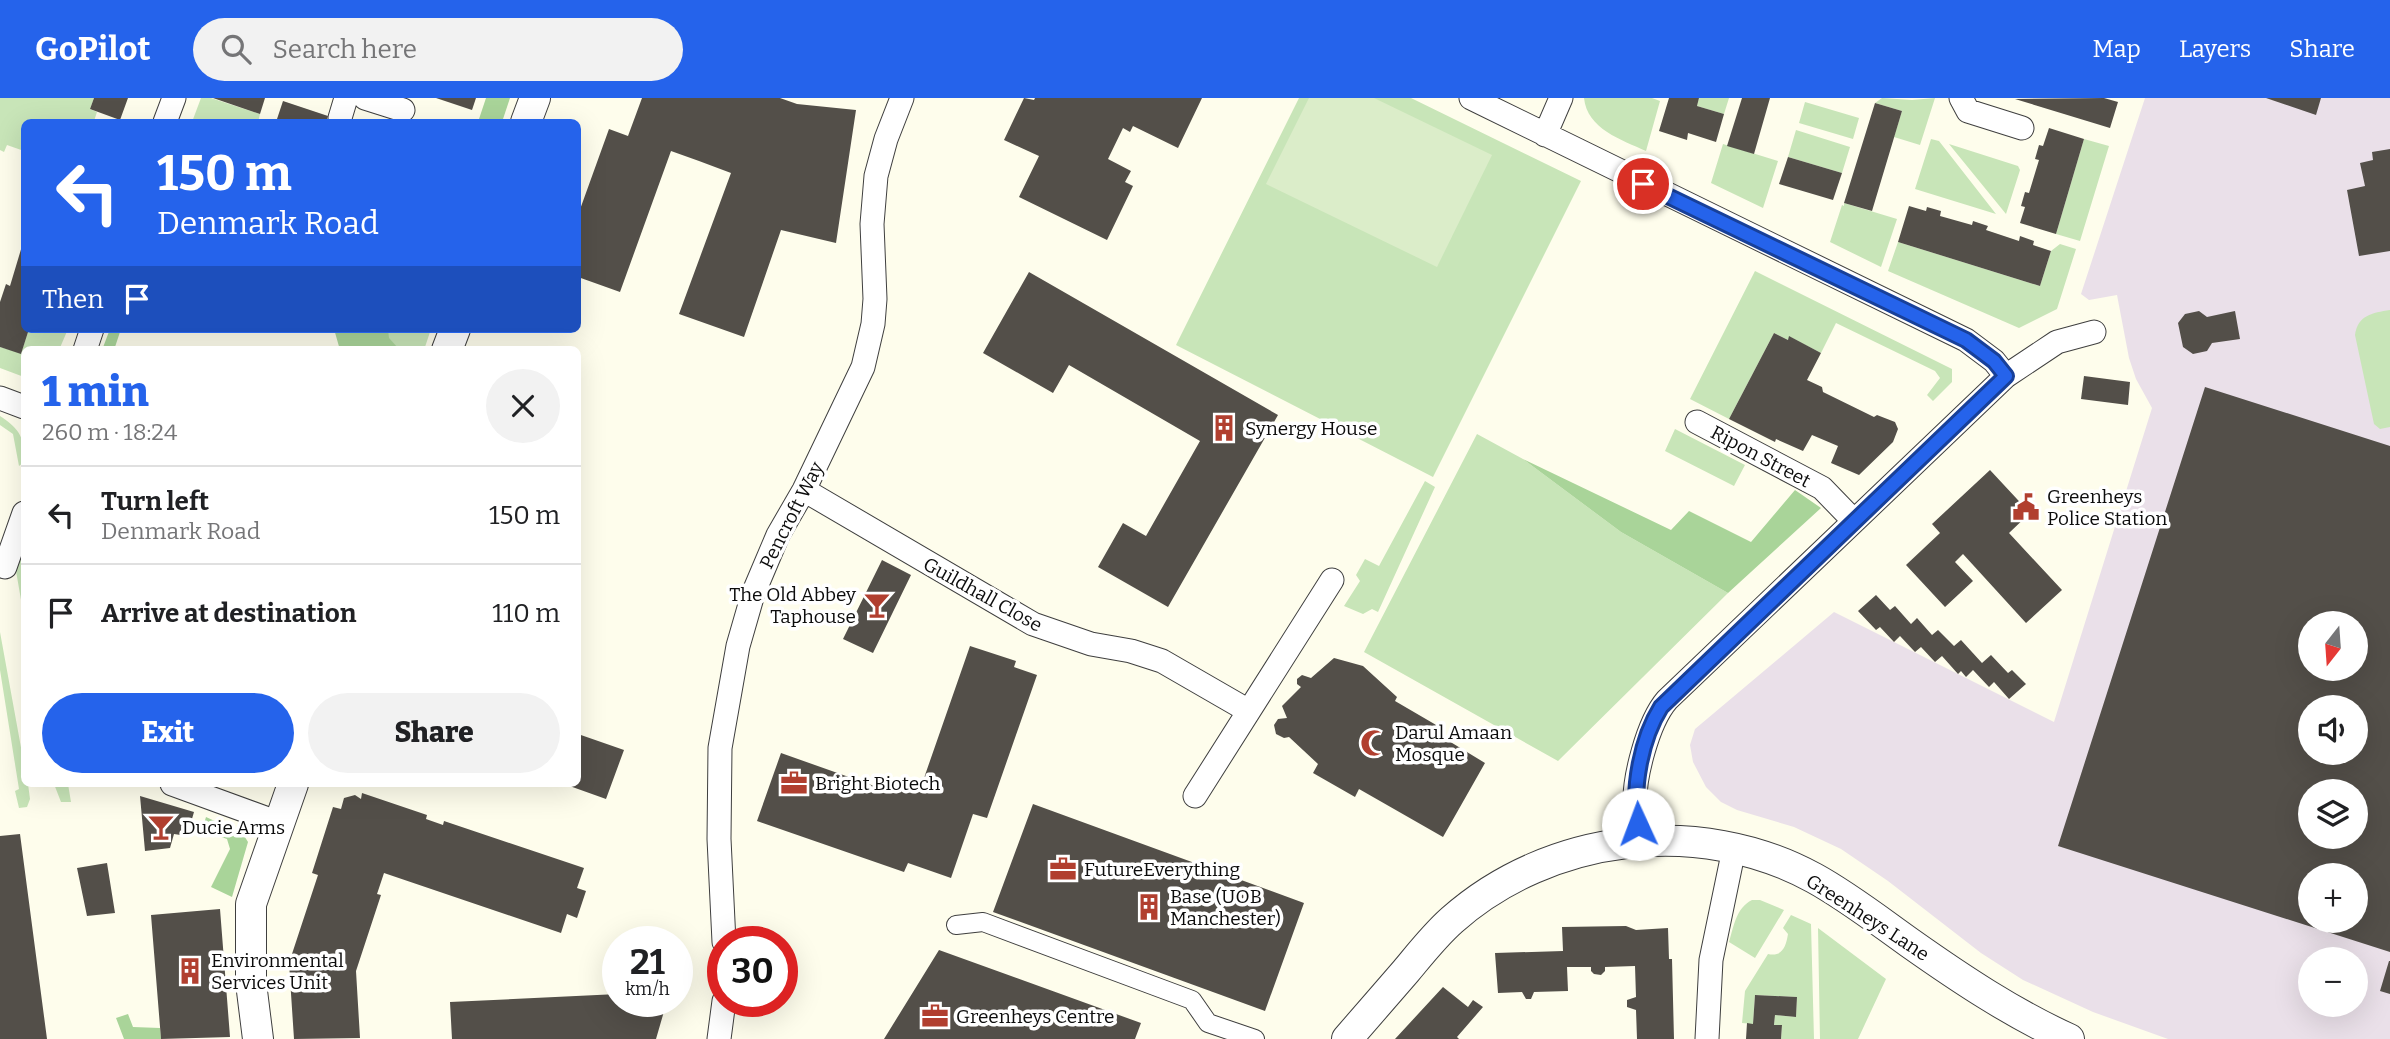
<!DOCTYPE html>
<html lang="en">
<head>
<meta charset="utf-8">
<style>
	body { margin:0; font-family:Bitter,serif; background:#f2f2f2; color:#202124; height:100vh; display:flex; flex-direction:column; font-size:26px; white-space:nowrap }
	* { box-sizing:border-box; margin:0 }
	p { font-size:23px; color:#757577 }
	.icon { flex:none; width:38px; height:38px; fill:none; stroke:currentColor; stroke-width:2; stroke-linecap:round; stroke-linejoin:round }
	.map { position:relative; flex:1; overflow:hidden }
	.panel { position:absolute; left:21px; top:248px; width:560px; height:441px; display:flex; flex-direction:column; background:#fff; border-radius:10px; box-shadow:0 7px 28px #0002 }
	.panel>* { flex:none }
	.banner { position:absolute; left:21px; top:21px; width:560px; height:214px; border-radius:10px; box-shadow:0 7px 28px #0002; background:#2563eb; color:#fff; overflow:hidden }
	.needle { width:46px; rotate:197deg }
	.tools { position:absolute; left:2298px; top:513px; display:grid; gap:14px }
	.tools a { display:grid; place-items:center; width:70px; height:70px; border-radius:50%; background:#fff; box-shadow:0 7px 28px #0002; font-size:35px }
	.speed { position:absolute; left:602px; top:828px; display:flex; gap:14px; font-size:35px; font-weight:700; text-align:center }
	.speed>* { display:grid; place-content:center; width:91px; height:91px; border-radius:50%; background:#fff; box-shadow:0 7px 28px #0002; line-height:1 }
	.speed small { font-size:18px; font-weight:400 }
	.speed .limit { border:10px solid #d22; background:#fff; color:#111 }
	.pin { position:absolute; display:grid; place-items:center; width:60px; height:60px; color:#fff; margin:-30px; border:4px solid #fff; border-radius:50%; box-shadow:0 2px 7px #0007 }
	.me { position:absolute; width:77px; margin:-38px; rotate:358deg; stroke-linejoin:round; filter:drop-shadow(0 0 5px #0008) }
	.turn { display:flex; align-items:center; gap:24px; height:147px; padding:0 21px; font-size:32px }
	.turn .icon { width:91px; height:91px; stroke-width:2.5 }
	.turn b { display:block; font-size:49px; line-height:60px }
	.then { display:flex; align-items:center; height:66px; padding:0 21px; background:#0003; gap:14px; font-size:26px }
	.round { display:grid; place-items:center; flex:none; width:74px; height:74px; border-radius:37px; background:#f2f2f2 }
	.head { display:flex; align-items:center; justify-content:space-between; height:119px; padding:0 21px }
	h1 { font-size:42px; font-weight:800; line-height:52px; color:#2563eb }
	.button { display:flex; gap:14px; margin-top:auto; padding:14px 21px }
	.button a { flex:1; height:80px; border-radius:42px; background:#2563eb; color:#fff; font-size:28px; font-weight:800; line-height:80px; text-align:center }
	.button a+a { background:#f2f2f2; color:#202124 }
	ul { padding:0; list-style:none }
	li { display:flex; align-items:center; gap:21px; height:98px; padding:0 21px; border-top:2px solid #e0e0e0 }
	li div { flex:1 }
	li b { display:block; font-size:26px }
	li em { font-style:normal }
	header { display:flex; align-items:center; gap:42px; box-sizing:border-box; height:98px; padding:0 35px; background:#2563eb; color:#fff }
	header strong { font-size:33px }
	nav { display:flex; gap:38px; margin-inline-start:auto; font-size:24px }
	.search { width:490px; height:63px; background:#f2f2f2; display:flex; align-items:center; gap:18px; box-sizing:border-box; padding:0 24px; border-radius:38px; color:#757577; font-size:26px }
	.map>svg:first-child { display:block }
	.industrial { fill:#eae0e9; fill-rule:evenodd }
	.green { fill:#c8e5b8 }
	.forest { fill:#a9d499 }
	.pitch { fill:#dbedc9 }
	.building { fill:#534f49; fill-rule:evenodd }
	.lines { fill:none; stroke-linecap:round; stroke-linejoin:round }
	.pedestrian-casing { stroke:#3f3f3f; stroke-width:20 }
	.minor-casing { stroke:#3f3f3f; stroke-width:25 }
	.tertiary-casing { stroke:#3f3f3f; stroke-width:32 }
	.pedestrian { stroke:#fff; stroke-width:18 }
	.minor { stroke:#fff; stroke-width:23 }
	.tertiary { stroke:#fff; stroke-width:30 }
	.route-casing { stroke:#184099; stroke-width:18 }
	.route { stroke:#2563eb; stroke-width:12 }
	.labels { text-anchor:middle; stroke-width:7; stroke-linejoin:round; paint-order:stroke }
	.poi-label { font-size:19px; fill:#0c0c0c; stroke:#fff; text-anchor:start }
	.street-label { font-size:19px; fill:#0c0c0c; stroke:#fff }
</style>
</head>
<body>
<header>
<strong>GoPilot</strong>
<div class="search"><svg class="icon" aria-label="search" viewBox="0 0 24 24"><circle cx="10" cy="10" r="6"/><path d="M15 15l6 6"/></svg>Search here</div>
<nav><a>Map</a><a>Layers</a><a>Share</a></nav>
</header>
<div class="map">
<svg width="2390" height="941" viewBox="0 0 2390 941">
	<rect width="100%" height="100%" fill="#fefdec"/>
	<path class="industrial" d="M2145,0H2390V941H2168L2093,914L2023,882L1981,855L1888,783L1841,751L1794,729L1737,712L1721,704L1706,689L1693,664L1690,647L1695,631L1834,514L2054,624L2152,310L2136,281L2129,260L2117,197L2089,202L2081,196ZM2310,525H2356V570H2310ZM2310,609H2356V654H2310ZM2310,693H2356V738H2310ZM2310,777H2356V822H2310ZM2310,861H2356V906H2310Z"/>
	<path class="green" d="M0,0H94L90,11L97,14L94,23L96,24H24V53L7,47L4,54L0,52Z
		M201,0H211L260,16L258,24H192Z
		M1299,0H1411L1581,83L1433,379L1176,247Z
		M1584,0H1652L1660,3L1646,53C1622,42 1587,31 1584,0Z
		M1699,0H1729L1724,16L1697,8Z
		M1882,0L1912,2L1935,0L1920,47L1894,39L1902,13L1875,5Z
		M1805,4L1859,20L1853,41L1799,25Z
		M1796,32L1850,49L1842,75L1788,59Z
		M1931,41L1939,43L1996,116L1915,91Z
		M2084,41L2109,48L2080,143L2056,136Z
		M1723,46L1778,63L1763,110L1711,85Z
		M1949,46L2018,68L2020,72L2006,116Z
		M1844,105L1897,121L1881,169L1830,144L1842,107L1844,108Z
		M1898,144L2040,188L2051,153L2060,146L2076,151L2057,211L2019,230L1888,173Z
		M1755,173L1952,271V284L1933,303L1927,297L1940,280L1935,273L1836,225L1821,255L1790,239L1788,242L1774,235L1729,321L1690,301Z
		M2390,212V329L2380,331L2374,326L2355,237C2358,217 2372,215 2390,212Z
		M29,231H68L59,252H24V279L0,270V249L21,255Z
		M388,231H431L424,252H400L388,240Z
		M0,318C20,331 26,341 23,365L19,368L13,336L0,327Z
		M1675,331L1745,367L1734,388L1665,353Z
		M1477,336L1523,361L1621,434L1728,495L1558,663L1364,554Z
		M1425,383L1435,389L1378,514L1372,511L1363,516L1344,508L1360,483L1356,477L1365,461L1379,468Z
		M24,426V519L16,473V459Z
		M0,534L24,666V686H28L30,701L27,709L19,710L15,693L19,691L0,572Z
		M54,686H68L71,704H61Z
		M1752,802H1760L1784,812L1755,860L1729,844C1734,828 1736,810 1752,802Z
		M1791,817L1811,826L1814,941H1781L1782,928L1774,927L1775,917L1796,919L1797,899L1755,897L1753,926L1742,925L1745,893L1768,856C1782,859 1786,849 1788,836L1783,830Z
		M1818,830L1886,881L1858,941H1820Z"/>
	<path class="forest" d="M486,0H510L502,24H478Z
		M110,231H121L114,252H102Z
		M334,231H388L389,240L400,252H340Z
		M1523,361L1671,432L1689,413L1751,444L1795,392L1821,410L1728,495L1621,434Z
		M206,719L243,736L248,744L232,799L211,789L230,751L227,741L202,732Z
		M128,916L133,929L160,930L161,941H124L116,920Z"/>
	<path class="pitch" d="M1309,0H1374L1492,57L1437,169L1266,86Z"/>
	<path class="building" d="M94,0H128L120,22L90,11Z
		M213,0H265L260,16Z
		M436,0H476L472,12Z
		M642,0H780L797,6L856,12L836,145L781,132L744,239L679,216L731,75L699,63L671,53L620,194L578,179V117L609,31L628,38Z
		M1024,0L1034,2L1035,0H1202L1178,50L1133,28L1130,34L1123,30L1108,61L1131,73L1125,84L1133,88L1107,142L1019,99L1039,58L1004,42Z
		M1669,0H1699L1697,8L1724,16L1716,44L1688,35L1687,42L1659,33Z
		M1742,0H1770L1754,56L1727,48Z
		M2104,0L2118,4L2110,30L2015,1Z
		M2266,0H2321L2316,17Z
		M283,3L328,18L326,24H276Z
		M1875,5L1902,13L1872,113L1844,105Z
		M2049,30L2084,41L2056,136L2020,125L2025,109L2021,108L2025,94L2029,95L2039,62L2035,61L2039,47L2043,48Z
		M2390,51V153L2359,158L2347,92L2365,88L2360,65L2373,62L2372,54Z
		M1788,59L1842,75L1833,102L1779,86Z
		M1909,108L1926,113L1927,109L1941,113L1940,118L1972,127L1973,123L1988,128L1986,132L2019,143L2020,138L2034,143L2033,147L2051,153L2040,188L1898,144Z
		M22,148L24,149V231H29L21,256L0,249V204L6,186L10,188Z
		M1029,174L1278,317L1168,509L1098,469L1123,425L1146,438L1200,343L1069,267L1053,295L983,255Z
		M2199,213L2207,219L2235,213L2240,241L2212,245L2207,253L2193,256L2183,249L2178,225L2185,216Z
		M1774,235L1788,242L1789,238L1821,255L1807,282L1822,289L1823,294L1874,319L1877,317L1895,324L1898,331L1893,344L1859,377L1831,365L1838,348L1812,337L1803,353L1776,341L1775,344L1729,321Z
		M2084,278L2130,284L2128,307L2081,301Z
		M2205,289L2390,348V854L2058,748ZM2310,525H2356V570H2310ZM2310,609H2356V654H2310ZM2310,693H2356V738H2310ZM2310,777H2356V822H2310Z
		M1990,372L2030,415L2009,435L2062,492L2026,525L1963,456L1955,464L1973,483L1945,509L1906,467L1940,435L1932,426Z
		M882,462L911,477L873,555L843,541Z
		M1876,497L1890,512L1895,508L1911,526L1917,520L1932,537L1938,532L1954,548L1961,542L1982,565L1991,557L2008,575L2012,572L2026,586L2009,601L1994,584L1989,589L1973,572L1966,579L1961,573L1958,576L1942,558L1935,564L1921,549L1915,554L1900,538L1894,544L1880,529L1876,532L1858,513Z
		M970,548L1016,563L1014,569L1037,577L987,720L973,716L951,780L908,765L904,774L757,723L781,655L894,695L924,680Z
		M1334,560L1363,568L1397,599L1395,603L1443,631L1439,637L1485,665L1443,739L1359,691L1355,699L1313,675L1318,666L1289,639L1284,640L1276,636L1274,627L1278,621L1287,620L1282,608L1301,589L1297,586V581L1302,577L1311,580Z
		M578,636L624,652L606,701L564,686H578Z
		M362,695L427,717L426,721L443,727L444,723L584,770L577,790L586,793L577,820L567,816L561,835L384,775L377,796L381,797L356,873L360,940L294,941L289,865L318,777L312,775L333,709L341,711L344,700L355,697L361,701Z
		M140,698L194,714L187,738L174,736L170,750L145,753Z
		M1033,706L1304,805L1265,913L993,814Z
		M20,736L47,941H0V738Z
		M107,765L115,815L87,818L77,770Z
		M220,811L230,939L161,941L151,817Z
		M1626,828L1636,832L1668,830L1669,861H1672L1674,941H1637L1636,912L1627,909V902L1636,899L1635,868L1605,869V873L1601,877L1594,876L1591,873V869H1567L1568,893L1534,894L1531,901H1526L1522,894L1498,895L1495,855L1563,853L1562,829Z
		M939,852L1141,925L1135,941H884Z
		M2389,863H2390V896L2380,893Z
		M1443,889L1468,909L1473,902L1483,909L1457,939L1459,941H1395Z
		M618,896V903H667L656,941H452L450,904Z
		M1755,897L1797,899L1796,919L1775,917L1774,927H1782L1781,941H1746L1747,925L1753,926Z"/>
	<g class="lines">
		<defs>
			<path id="pedestrian" d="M956,827L983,824L1192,902L1208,925L1255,941"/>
			<path id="minor" d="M365,0L403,12
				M1471,0L1966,242L1994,263L2006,278
				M1961,0L1968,13L2022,30
				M340,20L346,0
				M165,24L174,0
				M1545,37L1561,0
				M85,252L92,231
				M0,300L24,309
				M1697,324L1822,390L1854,423
				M804,392L1033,526L1091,546L1131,553L1162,563L1247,612
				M5,469L24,415
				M172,686L279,725
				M1195,698L1332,482
				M1640,743C1639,732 1636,721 1635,710C1633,681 1648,624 1667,602L2006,278L2057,244L2094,234
				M724,844L719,741L720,650L738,548L753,496L778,437L804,392L863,269L873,226L875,201L872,126L876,78L886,41L902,0
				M719,941L724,903
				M1707,941L1711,862L1734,751"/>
			<path id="tertiary" d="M526,24L535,0
				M447,252L455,231
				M258,941L251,885V806L293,686
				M1347,941C1367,918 1386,896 1406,873C1421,855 1435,837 1452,822C1549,736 1699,717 1814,780C1847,798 1879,823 1910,845C1961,881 2012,915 2069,941"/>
		</defs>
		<use href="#pedestrian" class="pedestrian-casing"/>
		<use href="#minor" class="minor-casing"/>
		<use href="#tertiary" class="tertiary-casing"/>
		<use href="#pedestrian" class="pedestrian"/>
		<use href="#minor" class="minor"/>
		<use href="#tertiary" class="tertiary"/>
	</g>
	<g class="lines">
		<defs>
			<path id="route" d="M1638,726C1632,690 1641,641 1661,609L2006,278L1994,263L1966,242L1643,86"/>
		</defs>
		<use href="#route" class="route-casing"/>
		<use href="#route" class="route"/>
	</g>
	<defs>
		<symbol id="building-bare" viewBox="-9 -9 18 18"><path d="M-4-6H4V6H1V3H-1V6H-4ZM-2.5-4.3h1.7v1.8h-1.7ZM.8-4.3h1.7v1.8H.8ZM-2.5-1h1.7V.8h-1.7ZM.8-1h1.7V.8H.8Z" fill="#b13f2f" stroke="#fff" stroke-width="2.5" paint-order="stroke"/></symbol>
		<symbol id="civic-bare" viewBox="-9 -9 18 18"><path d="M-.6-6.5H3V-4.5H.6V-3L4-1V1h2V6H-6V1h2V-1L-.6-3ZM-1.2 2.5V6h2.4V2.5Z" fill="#b13f2f" stroke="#fff" stroke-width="2.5" paint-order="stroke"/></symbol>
		<symbol id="bar-bare" viewBox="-9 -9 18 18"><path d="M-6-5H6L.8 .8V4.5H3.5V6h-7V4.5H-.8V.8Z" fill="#b13f2f" stroke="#fff" stroke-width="2.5" paint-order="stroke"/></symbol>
		<symbol id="mosque-bare" viewBox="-9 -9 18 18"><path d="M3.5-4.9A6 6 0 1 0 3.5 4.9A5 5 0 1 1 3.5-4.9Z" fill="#b13f2f" stroke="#fff" stroke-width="2.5" paint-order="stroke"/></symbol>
		<symbol id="office-bare" viewBox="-9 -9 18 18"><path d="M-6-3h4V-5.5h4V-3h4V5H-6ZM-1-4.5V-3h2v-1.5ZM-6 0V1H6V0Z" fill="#b13f2f" stroke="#fff" stroke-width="2.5" paint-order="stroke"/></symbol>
	</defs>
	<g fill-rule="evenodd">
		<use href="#building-bare" x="1205" y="311" width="38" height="38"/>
		<use href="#civic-bare" x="2007" y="390" width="38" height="38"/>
		<use href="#bar-bare" x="858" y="488" width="38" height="38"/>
		<use href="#mosque-bare" x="1355" y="626" width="38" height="38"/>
		<use href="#office-bare" x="775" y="666" width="38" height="38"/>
		<use href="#bar-bare" x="142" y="710" width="38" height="38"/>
		<use href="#office-bare" x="1044" y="752" width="38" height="38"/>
		<use href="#building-bare" x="1130" y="790" width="38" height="38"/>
		<use href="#building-bare" x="171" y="854" width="38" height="38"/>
		<use href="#office-bare" x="916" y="899" width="38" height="38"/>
	</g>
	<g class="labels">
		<g class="poi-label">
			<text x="1245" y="337">Synergy House</text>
			<text x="2047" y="405">Greenheys<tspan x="2047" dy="22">Police Station</tspan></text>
			<text x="856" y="503" text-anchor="end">The Old Abbey<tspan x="856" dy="22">Taphouse</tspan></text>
			<text x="1395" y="641">Darul Amaan<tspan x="1395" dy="22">Mosque</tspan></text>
			<text x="815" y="692">Bright Biotech</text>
			<text x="182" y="736">Ducie Arms</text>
			<text x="1084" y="778">FutureEverything</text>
			<text x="1170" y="805">Base (UOB<tspan x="1170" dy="22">Manchester)</tspan></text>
			<text x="211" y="869">Environmental<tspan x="211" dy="22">Services Unit</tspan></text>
			<text x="956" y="925">Greenheys Centre</text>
		</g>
		<g class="street-label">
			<text transform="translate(1761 358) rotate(28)" y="7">Ripon Street</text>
			<text transform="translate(791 417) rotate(-63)" y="7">Pencroft Way</text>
			<text transform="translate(983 496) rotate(29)" y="7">Guildhall Close</text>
			<text transform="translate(1868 819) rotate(33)" y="7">Greenheys Lane</text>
		</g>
	</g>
</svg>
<div class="tools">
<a><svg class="needle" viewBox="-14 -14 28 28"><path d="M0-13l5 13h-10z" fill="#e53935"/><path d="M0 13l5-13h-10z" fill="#757577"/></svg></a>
<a><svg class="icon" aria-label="sound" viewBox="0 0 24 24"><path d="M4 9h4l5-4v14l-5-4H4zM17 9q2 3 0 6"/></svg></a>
<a><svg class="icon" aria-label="layers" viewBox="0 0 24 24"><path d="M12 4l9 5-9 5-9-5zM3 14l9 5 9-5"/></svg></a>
<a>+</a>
<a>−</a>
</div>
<div class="speed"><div>21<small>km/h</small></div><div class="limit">30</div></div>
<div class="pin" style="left:1643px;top:86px;background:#d93025"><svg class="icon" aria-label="arrive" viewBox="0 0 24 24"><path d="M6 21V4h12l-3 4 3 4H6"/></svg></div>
<svg class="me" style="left:1638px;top:726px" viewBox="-20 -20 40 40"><circle r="19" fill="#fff"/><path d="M0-13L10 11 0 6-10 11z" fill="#2563eb"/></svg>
<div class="banner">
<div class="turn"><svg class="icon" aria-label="left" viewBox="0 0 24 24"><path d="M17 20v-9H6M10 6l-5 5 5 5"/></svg><div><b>150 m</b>Denmark Road</div></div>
<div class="then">Then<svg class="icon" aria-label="arrive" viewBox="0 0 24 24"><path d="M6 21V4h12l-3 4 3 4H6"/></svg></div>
</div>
<section class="panel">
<div class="head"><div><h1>1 min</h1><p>260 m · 18:24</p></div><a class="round"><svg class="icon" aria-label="close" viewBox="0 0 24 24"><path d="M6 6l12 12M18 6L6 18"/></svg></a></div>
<ul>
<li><svg class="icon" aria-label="left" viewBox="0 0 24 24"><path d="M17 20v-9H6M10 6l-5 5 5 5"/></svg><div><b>Turn left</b><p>Denmark Road</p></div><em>150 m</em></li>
<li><svg class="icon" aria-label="arrive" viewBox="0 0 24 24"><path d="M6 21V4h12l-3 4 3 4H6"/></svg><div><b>Arrive at destination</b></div><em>110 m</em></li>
</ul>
<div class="button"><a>Exit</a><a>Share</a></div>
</section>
</div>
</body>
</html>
